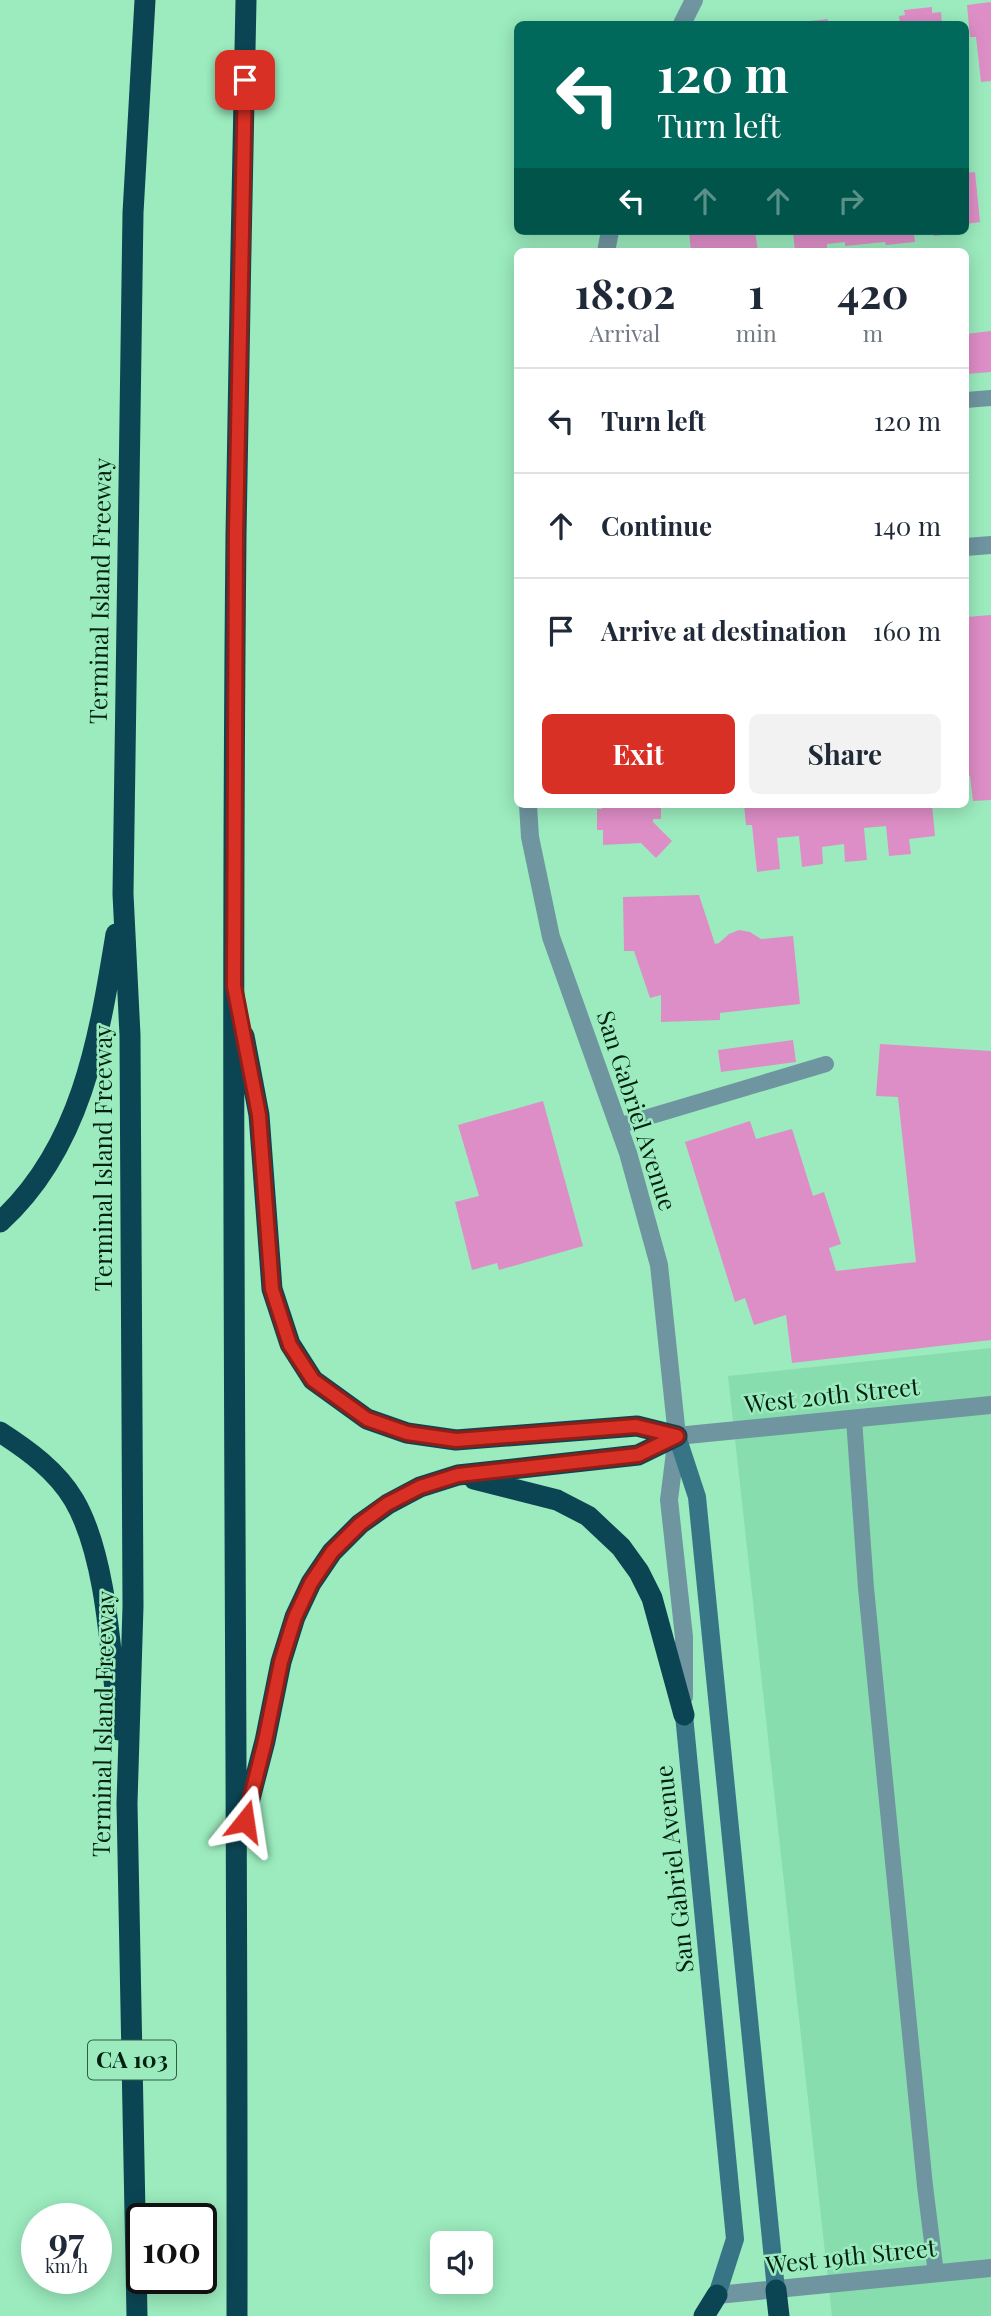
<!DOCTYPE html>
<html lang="en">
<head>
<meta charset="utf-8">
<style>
	body { margin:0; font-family:"Playfair Display",serif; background:#f2f2f3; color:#1f2937; height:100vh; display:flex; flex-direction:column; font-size:26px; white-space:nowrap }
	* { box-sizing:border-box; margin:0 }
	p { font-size:23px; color:#747a83 }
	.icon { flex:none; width:38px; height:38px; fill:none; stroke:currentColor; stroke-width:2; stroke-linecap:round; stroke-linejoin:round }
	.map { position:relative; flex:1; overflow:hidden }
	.sheet { position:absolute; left:514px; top:248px; width:455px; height:560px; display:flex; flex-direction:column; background:#fff; border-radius:10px; box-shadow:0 4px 18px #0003 }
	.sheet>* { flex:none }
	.guide { position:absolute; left:514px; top:21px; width:455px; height:214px; border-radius:10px; box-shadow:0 4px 18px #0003; background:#00695c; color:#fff; overflow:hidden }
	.controls { position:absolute; left:430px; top:2231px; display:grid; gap:14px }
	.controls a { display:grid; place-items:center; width:63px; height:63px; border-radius:10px; background:#fff; box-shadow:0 4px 18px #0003; font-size:35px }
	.speed { position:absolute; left:21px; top:2203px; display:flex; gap:14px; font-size:35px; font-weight:700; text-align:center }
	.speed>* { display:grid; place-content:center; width:91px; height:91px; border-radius:50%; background:#fff; box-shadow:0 4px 18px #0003; line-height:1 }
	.speed small { font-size:18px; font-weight:400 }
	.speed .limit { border:4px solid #111; border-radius:10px; background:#fff; color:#111 }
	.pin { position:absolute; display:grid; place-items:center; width:60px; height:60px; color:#fff; margin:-30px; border-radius:14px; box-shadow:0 4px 10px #0006 }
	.me { position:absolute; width:77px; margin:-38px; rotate:15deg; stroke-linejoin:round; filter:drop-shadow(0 0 5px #0008) }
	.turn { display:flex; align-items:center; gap:24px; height:147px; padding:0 28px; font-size:32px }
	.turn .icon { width:91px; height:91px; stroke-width:2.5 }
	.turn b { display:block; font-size:49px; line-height:60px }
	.lanes { display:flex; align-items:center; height:66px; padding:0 28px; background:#0003; justify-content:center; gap:35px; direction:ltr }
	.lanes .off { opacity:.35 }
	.eta { display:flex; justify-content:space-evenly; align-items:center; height:119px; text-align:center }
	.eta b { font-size:42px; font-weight:700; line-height:49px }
	.action { display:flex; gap:14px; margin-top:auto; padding:14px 28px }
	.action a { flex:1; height:80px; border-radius:10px; background:#d93025; color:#fff; font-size:28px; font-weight:700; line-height:80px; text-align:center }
	.action a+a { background:#f2f2f3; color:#1f2937 }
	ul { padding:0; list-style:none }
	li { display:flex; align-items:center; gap:21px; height:105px; padding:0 28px; border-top:2px solid #e0e1e3 }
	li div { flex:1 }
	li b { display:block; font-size:26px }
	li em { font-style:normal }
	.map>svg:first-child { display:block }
	.built { fill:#87ddad }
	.building { fill:#de8ec6 }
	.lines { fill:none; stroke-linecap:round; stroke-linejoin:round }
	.lane { stroke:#6f95a0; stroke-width:16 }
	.street { stroke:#6f95a0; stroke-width:18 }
	.secondary { stroke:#377586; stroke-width:18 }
	.highway { stroke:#0b4553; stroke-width:21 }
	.route-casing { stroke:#8d1f18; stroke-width:18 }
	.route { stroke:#d93025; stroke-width:12 }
	.labels { text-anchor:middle; stroke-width:5; stroke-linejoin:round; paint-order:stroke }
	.shield { fill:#9bebbe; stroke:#2e5e45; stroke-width:2 }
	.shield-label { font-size:23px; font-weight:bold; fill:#002111 }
	.street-label { font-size:24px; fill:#002111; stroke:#9bebbe }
</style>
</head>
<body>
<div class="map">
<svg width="991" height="2316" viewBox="0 0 991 2316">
	<rect width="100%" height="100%" fill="#9bebbe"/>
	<path class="built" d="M991,1348V2316H832L728,1376Z"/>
	<path class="building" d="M991,2V81L981,82L976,37H970L967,5Z
		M932,7V13L941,12L942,24H900L899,16L905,15L904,10Z
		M828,19V24H801V22Z
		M975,172L980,222L966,224V173Z
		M689,231H755L758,252H691Z
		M793,231H927V233L914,234L915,242L886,245L885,242L845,246V242L827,244V251L795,252Z
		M934,231H954V234L934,236Z
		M991,331V372L966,374V334Z
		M991,615V800L973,801L970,776H966V617Z
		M602,805H661V819H653V822L672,841L656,858L641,843L603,845V830H597V809H602Z
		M744,805H932L935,836L909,839L911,854L889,856L886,826L864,828L867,860L845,862L844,844L822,847L823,864L802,867L799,836L777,838L780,869L757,872L752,825H746Z
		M699,895L715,944L719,943L729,934L739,930L750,932L761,939L793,936L800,1004L720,1013V1020L661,1022V995L650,998L634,951H624L623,897Z
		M793,1040L796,1062L721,1072L718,1050Z
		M880,1044L991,1051V1340L792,1363L786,1315L754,1325L745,1298L735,1302L685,1142L750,1121L756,1139L792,1129L813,1196L824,1192L841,1244L829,1248L836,1271L916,1262L898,1097L876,1096Z
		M543,1101L583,1246L499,1270L497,1263L472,1270L455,1202L479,1196L458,1125Z"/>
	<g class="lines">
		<path class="lane" d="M966,400L991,398
			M618,1126L826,1064
			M854,1419L866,1588L925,2186L936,2274"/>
		<path class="street" d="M682,24L694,0
			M606,252L610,231
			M966,547L991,545
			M528,805L530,837L551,937L628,1153L659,1265L677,1436L669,1500L684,1637V1697
			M677,1436L991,1405
			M717,2295L991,2268"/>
		<path class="secondary" d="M677,1436L697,1497L776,2290
			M684,1715L735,2239L717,2295"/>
		<path class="highway" d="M244,1036L259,1115L272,1289L290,1344L313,1380L367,1419L407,1433L456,1440L637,1426L677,1436
			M0,1222C82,1147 99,1038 116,934
			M0,1432C28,1450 57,1471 74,1500C108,1558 111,1662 119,1730
			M474,1479L557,1500L588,1516L621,1547L639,1572L652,1598L684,1715
			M245,1818L265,1741L281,1662L295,1617L311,1583L332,1552L360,1524L388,1504L420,1487L458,1475L638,1455L677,1436
			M776,2290L779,2316
			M137,2316L127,1803L133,1606L130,1035L123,894L133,213L145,0
			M237,2316C238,1722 230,1129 236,535C238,357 243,178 246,0
			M704,2316L717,2295"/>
	</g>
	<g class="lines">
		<defs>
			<path id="route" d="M245,80L236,533L234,986L259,1115L272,1289L290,1345L313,1380L367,1419L407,1433L456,1440L636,1426L677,1436L638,1455L458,1475L420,1487L387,1504L360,1524L332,1552L311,1583L295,1617L281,1662L265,1741L245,1821"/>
		</defs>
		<use href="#route" class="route-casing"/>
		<use href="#route" class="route"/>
	</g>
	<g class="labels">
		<rect class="shield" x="88" y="2040.5" width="88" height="39" rx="5"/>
		<g class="shield-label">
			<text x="132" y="2068">CA 103</text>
		</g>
		<g class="street-label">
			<text transform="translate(101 591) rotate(-89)" y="8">Terminal Island Freeway</text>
			<text transform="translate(636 1111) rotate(72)" y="8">San Gabriel Avenue</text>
			<text transform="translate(104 1158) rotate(-90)" y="8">Terminal Island Freeway</text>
			<text transform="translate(832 1396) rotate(-6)" y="8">West 20th Street</text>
			<text transform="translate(104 1724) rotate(-89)" y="8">Terminal Island Freeway</text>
			<text transform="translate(675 1869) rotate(-96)" y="8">San Gabriel Avenue</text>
			<text transform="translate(851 2257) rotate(-6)" y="8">West 19th Street</text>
		</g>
	</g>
</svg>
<div class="controls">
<a><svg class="icon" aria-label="sound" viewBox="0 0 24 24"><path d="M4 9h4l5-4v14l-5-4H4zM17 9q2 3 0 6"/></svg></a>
</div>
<div class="speed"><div>97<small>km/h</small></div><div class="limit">100</div></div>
<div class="pin" style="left:245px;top:80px;background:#d93025"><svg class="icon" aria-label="arrive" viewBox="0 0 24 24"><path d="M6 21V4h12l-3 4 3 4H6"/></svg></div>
<svg class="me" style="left:245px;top:1821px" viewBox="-20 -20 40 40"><path d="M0-17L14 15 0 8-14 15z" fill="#d93025" stroke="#fff" stroke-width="4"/></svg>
<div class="guide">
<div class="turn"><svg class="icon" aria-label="left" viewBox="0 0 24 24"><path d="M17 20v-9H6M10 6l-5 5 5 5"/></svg><div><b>120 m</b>Turn left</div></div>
<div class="lanes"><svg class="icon" aria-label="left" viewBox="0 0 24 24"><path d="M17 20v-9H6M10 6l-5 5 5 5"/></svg><svg class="icon off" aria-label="ahead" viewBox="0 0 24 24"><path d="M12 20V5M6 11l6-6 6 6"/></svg><svg class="icon off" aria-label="ahead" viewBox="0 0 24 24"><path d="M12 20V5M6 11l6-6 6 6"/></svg><svg class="icon off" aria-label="right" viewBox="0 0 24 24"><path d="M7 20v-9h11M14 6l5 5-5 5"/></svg></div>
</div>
<section class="sheet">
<div class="eta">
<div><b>18:02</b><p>Arrival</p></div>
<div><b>1</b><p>min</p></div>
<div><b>420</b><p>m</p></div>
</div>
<ul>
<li><svg class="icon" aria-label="left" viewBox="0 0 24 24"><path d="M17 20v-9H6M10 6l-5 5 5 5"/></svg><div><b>Turn left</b></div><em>120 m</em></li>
<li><svg class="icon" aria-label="ahead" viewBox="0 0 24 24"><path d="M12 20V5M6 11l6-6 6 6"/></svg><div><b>Continue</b></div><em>140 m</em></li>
<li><svg class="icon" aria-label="arrive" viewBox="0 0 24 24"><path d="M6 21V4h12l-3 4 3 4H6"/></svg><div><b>Arrive at destination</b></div><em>160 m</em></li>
</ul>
<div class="action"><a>Exit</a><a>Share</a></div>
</section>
</div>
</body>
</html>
